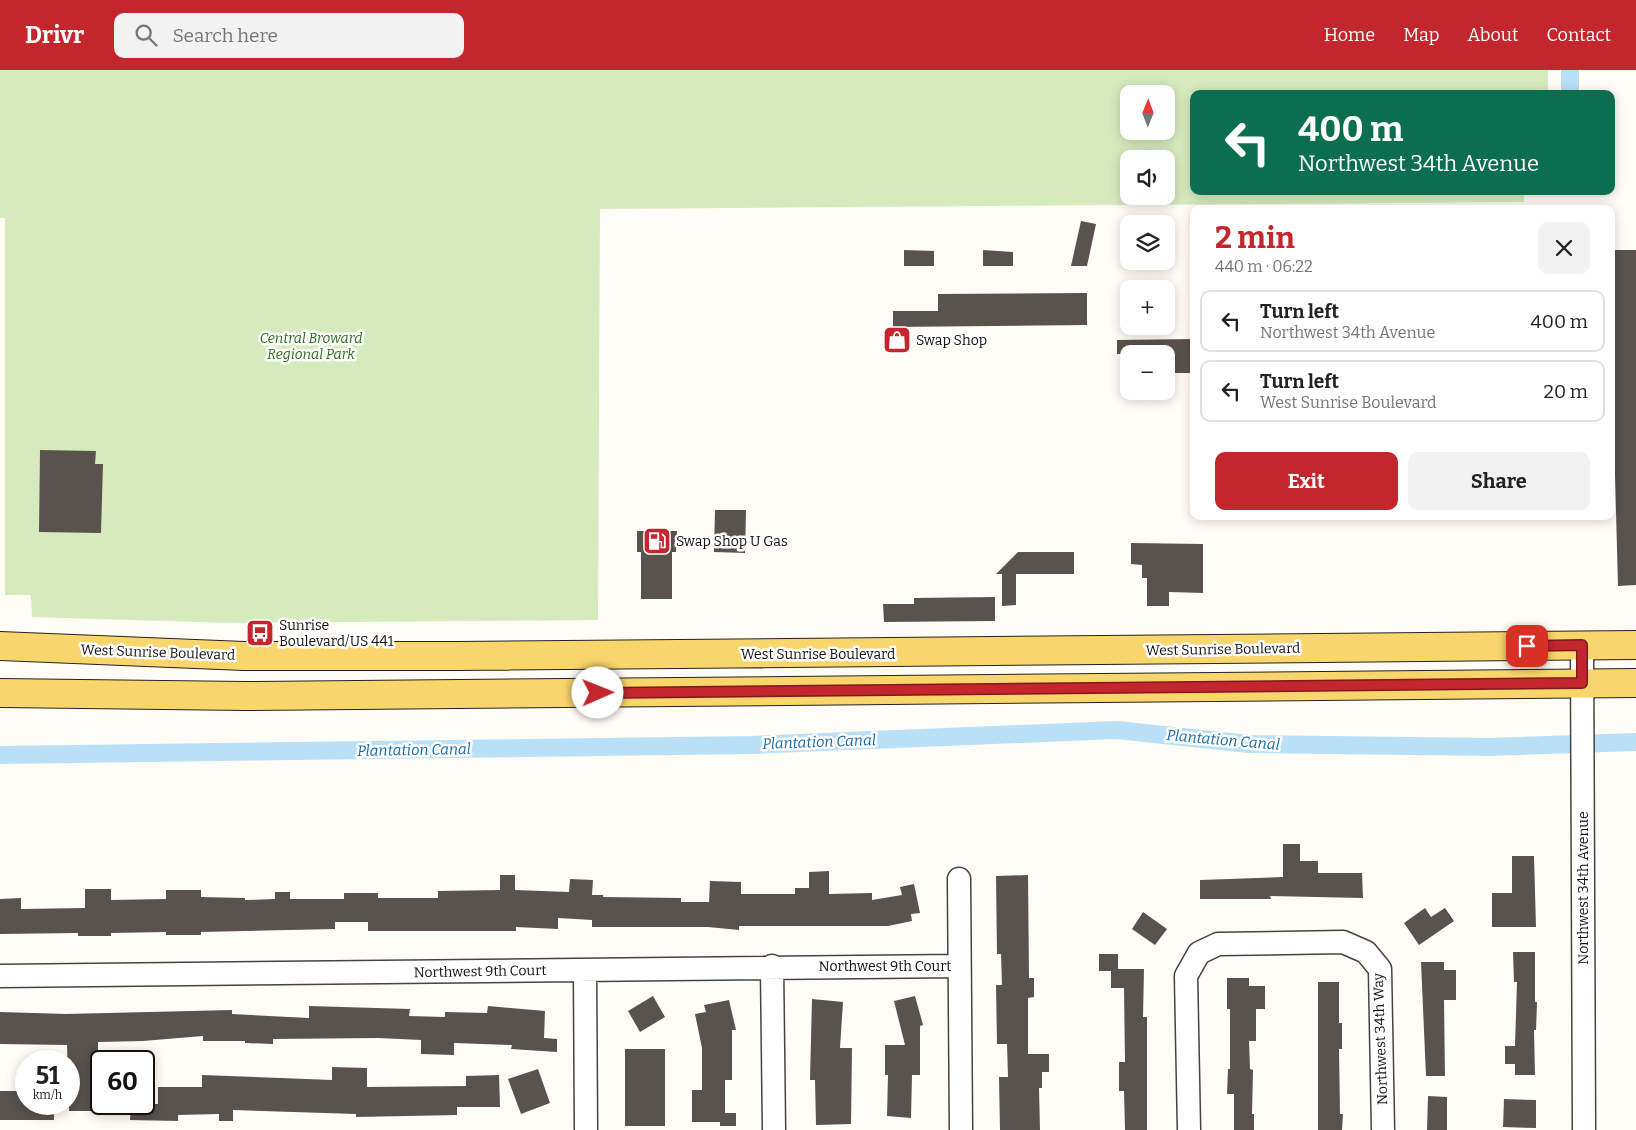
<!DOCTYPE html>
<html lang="en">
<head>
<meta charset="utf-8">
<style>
	body { margin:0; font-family:Bitter,serif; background:#f2f2f2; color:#222; height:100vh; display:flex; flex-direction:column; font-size:19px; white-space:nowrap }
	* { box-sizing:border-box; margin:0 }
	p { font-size:16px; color:#767676 }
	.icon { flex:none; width:28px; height:28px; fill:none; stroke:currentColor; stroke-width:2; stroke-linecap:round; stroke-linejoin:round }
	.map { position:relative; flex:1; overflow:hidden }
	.details { position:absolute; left:1190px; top:135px; width:425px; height:315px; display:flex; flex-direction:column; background:#fff; border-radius:10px; box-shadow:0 2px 12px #0003 }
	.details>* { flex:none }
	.top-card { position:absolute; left:1190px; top:20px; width:425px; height:105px; border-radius:10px; box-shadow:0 2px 12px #0003; background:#0b6e4f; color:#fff; overflow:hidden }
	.needle { width:32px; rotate:1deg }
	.buttons { position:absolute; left:1120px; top:15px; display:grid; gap:10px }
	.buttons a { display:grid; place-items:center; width:55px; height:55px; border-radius:10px; background:#fff; box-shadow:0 2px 12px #0003; font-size:25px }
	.speed { position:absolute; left:15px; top:980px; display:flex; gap:10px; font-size:25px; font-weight:700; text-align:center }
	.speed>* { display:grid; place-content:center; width:65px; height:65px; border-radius:50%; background:#fff; box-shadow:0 2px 12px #0003; line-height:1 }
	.speed small { font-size:12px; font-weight:400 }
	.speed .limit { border:2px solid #111; border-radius:8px; background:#fff; color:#111 }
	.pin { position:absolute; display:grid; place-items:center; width:42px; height:42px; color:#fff; margin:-21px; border-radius:10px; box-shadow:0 2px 8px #0006 }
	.me { position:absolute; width:55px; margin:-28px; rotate:89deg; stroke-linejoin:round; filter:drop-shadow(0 0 4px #0008) }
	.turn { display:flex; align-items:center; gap:18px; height:105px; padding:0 25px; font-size:22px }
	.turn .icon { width:65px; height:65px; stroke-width:2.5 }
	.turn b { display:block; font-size:35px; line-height:42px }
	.round { display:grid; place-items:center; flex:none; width:52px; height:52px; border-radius:10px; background:#f2f2f2 }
	.overview { display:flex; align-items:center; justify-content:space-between; height:85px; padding:0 25px }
	h1 { font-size:30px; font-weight:700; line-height:38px; color:#c4262e }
	.primary-button { display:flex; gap:10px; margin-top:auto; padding:10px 25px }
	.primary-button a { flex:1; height:58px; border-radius:10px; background:#c4262e; color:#fff; font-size:20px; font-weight:700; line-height:58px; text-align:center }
	.primary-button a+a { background:#f2f2f2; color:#222 }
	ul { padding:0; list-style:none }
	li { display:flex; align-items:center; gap:15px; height:62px; margin:0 10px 8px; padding:0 15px; border:2px solid #e0e0e0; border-radius:10px }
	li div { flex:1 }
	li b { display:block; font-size:19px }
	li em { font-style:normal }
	header { display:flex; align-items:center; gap:30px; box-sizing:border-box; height:70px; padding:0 25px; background:#c4262e; color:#fff }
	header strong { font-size:24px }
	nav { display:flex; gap:28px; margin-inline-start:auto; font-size:18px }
	.search { width:350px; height:45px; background:#f2f2f2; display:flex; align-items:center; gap:12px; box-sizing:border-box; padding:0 18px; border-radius:10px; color:#767676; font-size:19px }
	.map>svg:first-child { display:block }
	.green { fill:#d5ebbd; fill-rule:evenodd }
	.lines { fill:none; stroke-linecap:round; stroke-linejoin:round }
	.canal { stroke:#b9e0f7; stroke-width:18 }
	.building { fill:#5a524d }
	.minor-casing { stroke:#444; stroke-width:25 }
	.major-casing { stroke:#222; stroke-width:30 }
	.minor { stroke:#fff; stroke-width:22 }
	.major { stroke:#f9d66b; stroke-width:28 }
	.route-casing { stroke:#7f191e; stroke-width:12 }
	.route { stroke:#c4262e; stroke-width:9 }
	.labels { text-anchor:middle; stroke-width:5; stroke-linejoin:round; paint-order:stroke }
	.park-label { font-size:14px; font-style:italic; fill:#2f6b1f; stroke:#fff }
	.poi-label { font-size:14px; fill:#111; stroke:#fff; text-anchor:start }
	.street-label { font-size:14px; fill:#111; stroke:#fff }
	.water-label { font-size:15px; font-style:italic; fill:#1768a6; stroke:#fff }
</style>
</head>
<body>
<header>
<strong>Drivr</strong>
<div class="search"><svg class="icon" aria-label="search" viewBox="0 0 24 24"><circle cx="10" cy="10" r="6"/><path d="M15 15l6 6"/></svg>Search here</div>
<nav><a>Home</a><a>Map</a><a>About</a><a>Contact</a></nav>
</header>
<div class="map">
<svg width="1636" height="1060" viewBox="0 0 1636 1060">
	<rect width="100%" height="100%" fill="#fffdf5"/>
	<path class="green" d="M0,0H1548V24H1194V121H1524V132L600,139L598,550L231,553L32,547L31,525H5V148H0ZM1129,24H1166V61H1129ZM1129,89H1166V126H1129Z"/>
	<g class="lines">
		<path class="canal" d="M1570,24V0
			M0,685L751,675L1117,660L1249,674L1491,677L1636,672"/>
	</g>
	<path class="building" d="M1081,151L1096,154L1087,196H1071Z
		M904,180L934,181V196H904Z
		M983,180L1013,182V196H983Z
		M1611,180H1636V515L1618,516L1614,367H1611Z
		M1087,223V255L893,257V241H938V224Z
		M1194,269V303H1166V284H1117V270Z
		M40,380L96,381L95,394H103L101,463L39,462Z
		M715,440H746L745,483L714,482Z
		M637,461H677L676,482H672V529H641V482H637Z
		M1131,473L1203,474V523L1169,522V536H1147V508H1142V495L1131,494Z
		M1018,482H1074V504H1016V535L1002,536V504H996Z
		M995,527V551L884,552L883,534H914V528Z
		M1283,774H1300V791H1318V803H1362L1363,828L1270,826L1271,829H1200V810L1283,807Z
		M1512,786H1534L1536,857H1492V823H1512Z
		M829,801V824L872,823V830L902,825L900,817L914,814L920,843L911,844L912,851L888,856H739V860L708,857H592V850L558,848V859L516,857V861H368V852H335V859L201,862V865H166V862L111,863V866H78V863L0,864V829L21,828V839L85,838V819H111V830L166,829V820H201V827L245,828V830L275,829V822H290V829H344V823H378V828H438V821L500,820V805H515V820L569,822L570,809L593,810L592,825H603V827L681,828V832H709L710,811L741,812V824H795V818H809V802Z
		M1028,805L1029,908H1034V927L1028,928V984H1049V1002H1042V1018H1039L1040,1060H1000L999,1007H1008L1007,974H997L996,915H1002L1001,884H997L996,806Z
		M1425,838L1431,847L1445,838L1454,851L1419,875L1404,853Z
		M1143,842L1167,859L1155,875L1132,859Z
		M1513,882H1535V932H1537L1536,960H1534L1535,1005H1515V994H1505V976H1515L1517,912H1514Z
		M1099,884H1118V899H1144L1143,947H1147V1060H1125L1124,1021H1119V992H1125L1124,918H1111V901H1099Z
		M1421,892H1444V900H1456V930H1444L1445,1006H1426Z
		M1227,908H1249V916H1265V939H1256V971H1249L1250,999L1253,1000L1252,1044H1254V1060H1234V1024H1227L1228,999H1230V939H1227Z
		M1318,912H1339V953H1342V979H1339L1340,1044H1343L1342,1060H1318Z
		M653,926L665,947L640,962L628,941Z
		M915,926L923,955L920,956V1005H912L911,1048L887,1046L888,1005H885V975H905L894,931Z
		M812,929L843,932L840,978H852L851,1054L816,1055L815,1010H810Z
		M729,930L736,960H732V1010H725V1043H736V1056H720V1052H692V1020H702V978L695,944L706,942L704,935Z
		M309,936L410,939L409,946L445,947V942L487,943L488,936L545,941L544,968L557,969V982L511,979L512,975L454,973V985L421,984V970L378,968L273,969V974L245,973V971H203V966L143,971L98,972V986H94L95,1041H69L67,975L0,974V942L66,944L232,940V944L309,948Z
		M625,979H665V1056H625Z
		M332,997L367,998V1017L466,1016V1006L499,1005L500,1037H457V1045L356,1047V1044L233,1040V1051H219V1044L178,1045V1051L130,1050L131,1034H158V1017H202V1005L332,1010Z
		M538,999L550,1033L521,1044L508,1009Z
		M0,1021H26V1034H54V1050H0Z
		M1428,1026L1447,1027V1060H1427Z
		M1504,1029L1536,1030V1058L1503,1057Z"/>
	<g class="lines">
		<defs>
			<path id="minor" d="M1582,575L1584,1060
				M959,809L961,1060
				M772,896L774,1060
				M585,900L586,1060
				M0,906L959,896
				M1189,1060L1186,906L1199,883L1218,874L1343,872L1366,882L1380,899L1383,1060"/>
			<path id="major" d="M0,576L244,586H458L1636,575
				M0,623L245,626L1636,613"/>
		</defs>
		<use href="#minor" class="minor-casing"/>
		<use href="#major" class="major-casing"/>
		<use href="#minor" class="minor"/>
		<use href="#major" class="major"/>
	</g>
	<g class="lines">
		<defs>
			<path id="route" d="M598,623L1582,613V575L1527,576"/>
		</defs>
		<use href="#route" class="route-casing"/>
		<use href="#route" class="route"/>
	</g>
	<defs>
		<symbol id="shop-square" viewBox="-11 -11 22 22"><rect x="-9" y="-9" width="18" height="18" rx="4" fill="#c4262e" stroke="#fff"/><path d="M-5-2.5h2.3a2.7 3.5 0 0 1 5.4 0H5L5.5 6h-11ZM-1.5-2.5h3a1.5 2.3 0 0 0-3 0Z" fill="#fff"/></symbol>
		<symbol id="fuel-square" viewBox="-11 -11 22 22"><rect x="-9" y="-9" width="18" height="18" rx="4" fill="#c4262e" stroke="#fff"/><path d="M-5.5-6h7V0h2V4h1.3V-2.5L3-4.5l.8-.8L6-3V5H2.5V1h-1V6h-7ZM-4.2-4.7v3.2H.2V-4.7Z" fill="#fff"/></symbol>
		<symbol id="bus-square" viewBox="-11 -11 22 22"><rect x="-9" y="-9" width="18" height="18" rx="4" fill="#c4262e" stroke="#fff"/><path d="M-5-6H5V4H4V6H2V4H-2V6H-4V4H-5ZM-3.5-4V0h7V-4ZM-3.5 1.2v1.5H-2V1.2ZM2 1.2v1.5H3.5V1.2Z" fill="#fff"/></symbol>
	</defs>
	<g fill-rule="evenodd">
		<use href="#shop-square" x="881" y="254" width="32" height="32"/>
		<use href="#fuel-square" x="641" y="455" width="32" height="32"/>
		<use href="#bus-square" x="244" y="547" width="32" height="32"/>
	</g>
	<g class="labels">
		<g class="park-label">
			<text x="311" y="273">Central Broward<tspan x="311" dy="16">Regional Park</tspan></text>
		</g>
		<g class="poi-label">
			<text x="916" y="275">Swap Shop</text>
			<text x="676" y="476">Swap Shop U Gas</text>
			<text x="279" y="560">Sunrise<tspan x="279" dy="16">Boulevard/US 441</tspan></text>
		</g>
		<g class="street-label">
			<text transform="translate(1223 579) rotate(-1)" y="5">West Sunrise Boulevard</text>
			<text transform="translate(158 582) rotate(2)" y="5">West Sunrise Boulevard</text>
			<text x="818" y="589">West Sunrise Boulevard</text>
			<text transform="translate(1583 818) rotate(-90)" y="5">Northwest 34th Avenue</text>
			<text x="885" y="901">Northwest 9th Court</text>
			<text transform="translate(480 901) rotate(-1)" y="5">Northwest 9th Court</text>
			<text transform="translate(1380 969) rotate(-92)" y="5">Northwest 34th Way</text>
		</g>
		<g class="water-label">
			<text transform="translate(1223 670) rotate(5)" y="5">Plantation Canal</text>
			<text transform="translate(819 672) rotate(-2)" y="5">Plantation Canal</text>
			<text transform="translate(414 680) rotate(-1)" y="5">Plantation Canal</text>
		</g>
	</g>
</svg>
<div class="buttons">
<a><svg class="needle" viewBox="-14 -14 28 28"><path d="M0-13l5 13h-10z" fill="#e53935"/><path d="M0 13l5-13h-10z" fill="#767676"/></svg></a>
<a><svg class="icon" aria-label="sound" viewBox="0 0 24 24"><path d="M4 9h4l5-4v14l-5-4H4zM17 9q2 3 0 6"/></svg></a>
<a><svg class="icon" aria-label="layers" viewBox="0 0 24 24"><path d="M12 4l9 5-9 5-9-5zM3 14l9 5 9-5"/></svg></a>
<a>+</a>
<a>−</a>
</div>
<div class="speed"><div>51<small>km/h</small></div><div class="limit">60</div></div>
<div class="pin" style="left:1527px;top:576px;background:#d93025"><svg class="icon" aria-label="arrive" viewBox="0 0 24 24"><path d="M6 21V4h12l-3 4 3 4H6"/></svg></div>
<svg class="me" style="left:598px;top:623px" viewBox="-20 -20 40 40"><circle r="19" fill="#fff"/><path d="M0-13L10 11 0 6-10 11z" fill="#c4262e"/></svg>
<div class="top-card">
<div class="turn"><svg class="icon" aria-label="left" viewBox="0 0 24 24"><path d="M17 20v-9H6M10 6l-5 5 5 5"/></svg><div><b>400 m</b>Northwest 34th Avenue</div></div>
</div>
<section class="details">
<div class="overview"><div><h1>2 min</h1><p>440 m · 06:22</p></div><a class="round"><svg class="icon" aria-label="close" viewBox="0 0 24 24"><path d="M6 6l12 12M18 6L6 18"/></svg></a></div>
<ul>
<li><svg class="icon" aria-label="left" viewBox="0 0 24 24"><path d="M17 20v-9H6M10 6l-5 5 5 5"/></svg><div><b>Turn left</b><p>Northwest 34th Avenue</p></div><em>400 m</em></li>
<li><svg class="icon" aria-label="left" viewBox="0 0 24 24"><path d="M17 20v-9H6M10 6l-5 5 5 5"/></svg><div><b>Turn left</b><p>West Sunrise Boulevard</p></div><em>20 m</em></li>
</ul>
<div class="primary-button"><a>Exit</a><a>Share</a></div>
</section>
</div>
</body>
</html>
